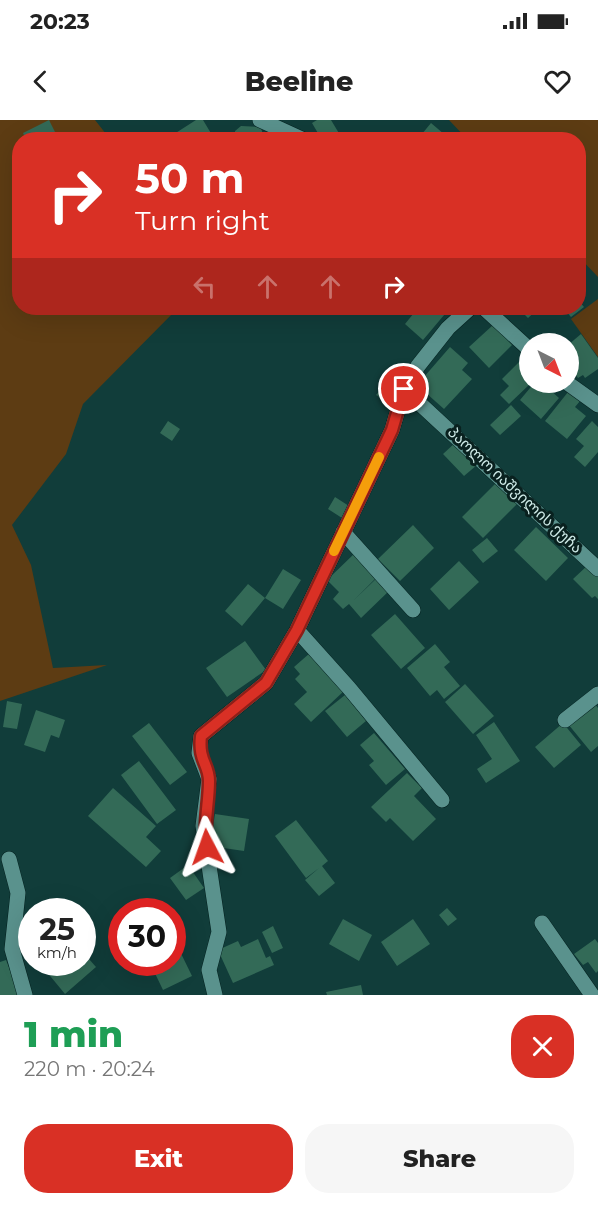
<!DOCTYPE html>
<html lang="en">
<head>
<meta charset="utf-8">
<style>
	body { margin:0; font-family:Montserrat,"Noto Sans Georgian",sans-serif; background:#f6f6f6; color:#222; height:100vh; display:flex; flex-direction:column; font-size:22px; white-space:nowrap }
	* { box-sizing:border-box; margin:0 }
	p { font-size:20px; color:#767676 }
	.icon { flex:none; width:33px; height:33px; fill:none; stroke:currentColor; stroke-width:2; stroke-linecap:round; stroke-linejoin:round }
	.map { position:relative; height:875px; overflow:hidden }
	.side { display:flex; flex-direction:column; background:#fff; flex:1 }
	.side>* { flex:none }
	.top-card { position:absolute; left:12px; top:12px; width:574px; height:183px; border-radius:24px; box-shadow:0 6px 24px #0002; background:#d93025; color:#fff; overflow:hidden }
	.needle { width:39px; rotate:138deg }
	.tools { position:absolute; left:519px; top:213px; display:grid; gap:12px }
	.tools a { display:grid; place-items:center; width:60px; height:60px; border-radius:50%; background:#fff; box-shadow:0 6px 24px #0002; font-size:30px }
	.speed { position:absolute; left:18px; top:778px; display:flex; gap:12px; font-size:30px; font-weight:700; text-align:center }
	.speed>* { display:grid; place-content:center; width:78px; height:78px; border-radius:50%; background:#fff; box-shadow:0 6px 24px #0002; line-height:1 }
	.speed small { font-size:15px; font-weight:400 }
	.speed .limit { border:9px solid #d22; background:#fff; color:#111 }
	.pin { position:absolute; display:grid; place-items:center; width:51px; height:51px; color:#fff; margin:-26px; border:3px solid #fff; border-radius:50%; box-shadow:0 2px 6px #0007 }
	.me { position:absolute; width:66px; margin:-33px; rotate:356deg; stroke-linejoin:round; filter:drop-shadow(0 0 4px #0008) }
	.turn { display:flex; align-items:center; gap:21px; height:126px; padding:0 24px; font-size:27px }
	.turn .icon { width:78px; height:78px; stroke-width:2.5 }
	.turn b { display:block; font-size:42px; line-height:51px }
	.lanes { display:flex; align-items:center; height:57px; padding:0 24px; background:#0003; justify-content:center; gap:30px; direction:ltr }
	.lanes .off { opacity:.35 }
	.round { display:grid; place-items:center; flex:none; width:63px; height:63px; border-radius:24px; background:#f6f6f6 }
	.head { display:flex; align-items:center; justify-content:space-between; height:102px; padding:0 24px }
	h1 { font-size:36px; font-weight:800; line-height:45px; color:#1e9e55 }
	.action { display:flex; gap:12px; margin-top:auto; padding:12px 24px }
	.action a { flex:1; height:69px; border-radius:24px; background:#d93025; color:#fff; font-size:24px; font-weight:800; line-height:69px; text-align:center }
	.action a+a { background:#f6f6f6; color:#222 }
	.status { display:flex; justify-content:space-between; align-items:center; height:42px; padding:0 30px; background:#fff; direction:ltr }
	.status svg { height:16px; fill:currentColor }
	header { display:flex; justify-content:space-between; align-items:center; height:78px; padding:0 24px; background:#fff; font-size:27px; font-weight:800 }
	.map>svg:first-child { display:block }
	.green { fill:#5d3c13 }
	.building { fill:#336a57 }
	.lines { fill:none; stroke-linecap:round; stroke-linejoin:round }
	.minor-casing { stroke:#042220; stroke-width:16 }
	.minor { stroke:#5a928d; stroke-width:15 }
	.route-casing { stroke:#8d1f18; stroke-width:15 }
	.route { stroke:#d93025; stroke-width:10 }
	.slow { stroke:#f59e0b; stroke-width:10 }
	.labels { text-anchor:middle; stroke-width:6; stroke-linejoin:round; paint-order:stroke }
	.street-label { font-size:15px; fill:#cfebe8; stroke:#09211f }
</style>
</head>
<body>
<div class="status"><b>20:23</b><svg viewBox="0 0 49 12"><path d="M0 12V9h3v3zM5 12V6h3v6zM10 12V3h3v9zM15 12V0h3v12zM26 1h20v11H26zM47 4h2v5h-2z"/></svg></div>
<header><svg class="icon" aria-label="back" viewBox="0 0 24 24"><path d="M15 5l-7 7 7 7"/></svg>Beeline<svg class="icon" aria-label="heart" viewBox="0 0 24 24"><path d="M12 20l-8-8c-3-5 5-10 8-4 3-6 11-1 8 4z"/></svg></header>
<div class="map">
<svg width="598" height="875" viewBox="0 0 598 875">
	<rect width="100%" height="100%" fill="#113d3a"/>
	<path class="green" d="M0,0H95L110,19L20,20V188H178L83,284L66,334L12,405L31,445L53,548L107,545L0,581Z
		M449,0H598V157L579,137V20L467,19Z
		M598,179V237L571,199Z"/>
	<path class="building" d="M49,0L59,20H26L23,13Z
		M196,0H203L215,20H173L171,16Z
		M317,0H331L343,20H322L312,3Z
		M431,3L451,20H417Z
		M241,6L261,7L264,20H235V11Z
		M579,181L584,187L571,197L563,188H579Z
		M418,188H450L423,220L405,204Z
		M518,188H539L528,198Z
		M493,205L512,225L489,248L469,227Z
		M581,214L598,238V249L585,258L583,255L578,258L571,249L577,245L574,240L577,237L568,225Z
		M450,227L468,243L462,250L472,259L444,289L417,265Z
		M521,240L530,249V264L509,284L500,275L509,266L502,259Z
		M535,262H554L549,269L559,278L541,299L520,280Z
		M381,269L388,274L384,280L376,275Z
		M568,272L580,281L575,287L586,296L567,319L545,301Z
		M511,285L521,296L500,315L490,305Z
		M168,301L180,309L172,321L160,313Z
		M592,301L598,307V332L585,347L574,337L584,326L576,319Z
		M456,322L477,345L464,356L443,334Z
		M496,363L517,384L483,418L462,397Z
		M335,377L349,386L342,398L328,389Z
		M413,405L434,428L400,461L378,439Z
		M536,407L568,438L546,461L514,430Z
		M487,418L498,431L483,443L472,430Z
		M355,433L378,456L354,480L379,456L391,469L361,498L349,484L343,489L333,479L339,472L327,460Z
		M459,441L479,462L449,490L430,469Z
		M588,445L598,456V479L595,476L592,478L573,459Z
		M283,449L301,460L283,489L265,478Z
		M248,464L265,478L242,506L225,491Z
		M395,494L425,528L401,549L371,515Z
		M245,521L266,550L227,577L206,548Z
		M435,524L450,542L444,547L460,566L444,579L437,570L430,576L407,548Z
		M310,533L345,570L311,602L294,584L307,572L295,559L300,554L294,547Z
		M465,564L494,596L473,614L445,582Z
		M345,575L366,601L347,617L325,591Z
		M7,581L22,584L17,609L3,607Z
		M594,583L598,588V626L591,632L568,604Z
		M36,590L65,600L59,618L51,615L45,632L24,625Z
		M494,602L520,641L486,663L477,649L492,639L476,615Z
		M149,603L187,652L170,665L132,616Z
		M563,603L581,625L554,648L535,627Z
		M374,613L405,649L386,665L369,645L374,641L360,625Z
		M139,641L176,690L157,704L121,655Z
		M407,653L422,668L414,676L436,699L413,721L390,698L386,702L371,687Z
		M113,668L156,706L146,717L161,731L146,747L88,696Z
		M215,694L249,699L244,731L210,726Z
		M296,700L328,741L322,746L335,763L319,776L305,760L319,748L306,758L275,716Z
		M188,745L204,768L186,780L170,758Z
		M447,788L457,799L448,806L439,795Z
		M343,799L372,815L359,841L329,824Z
		M413,799L430,824L397,846L381,822Z
		M273,806L283,828L272,833L262,812Z
		M172,815L192,856L163,870L150,843H172Z
		M258,819L266,838L270,836L274,845L233,863L218,830L238,821L241,827Z
		M595,819L598,823V851L596,853L588,842L583,845L574,834Z
		M82,831L96,847L65,874L46,851L56,843H82Z
		M6,840L20,875H0V842Z
		M361,865L363,875H327L326,872Z"/>
	<g class="lines">
		<defs>
			<path id="minor" d="M260,0L304,20
				M484,188L530,230
				M566,262L598,285
				M404,269L598,449
				M343,412L413,490
				M297,510L349,568L442,680
				M565,600L598,574
				M9,739L18,773L12,829L25,875
				M542,803L592,875
				M215,875L209,850L219,812L203,706L209,659L199,633L201,616L266,563L297,510L392,310L404,269L418,246L448,208L470,188"/>
		</defs>
		<use href="#minor" class="minor-casing"/>
		<use href="#minor" class="minor"/>
	</g>
	<g class="lines">
		<defs>
			<path id="route" d="M207,727C203,704 209,684 209,661C209,644 198,641 201,616L266,563L297,510L392,310L404,269"/>
		</defs>
		<use href="#route" class="route-casing"/>
		<use href="#route" class="route"/>
		<path class="slow" d="M334,431L379,337"/>
	</g>
	<g class="labels">
		<g class="street-label">
			<text transform="translate(515 370) rotate(43)" y="5">პაოლო იაშვილის ქუჩა</text>
		</g>
	</g>
</svg>
<div class="tools">
<a><svg class="needle" viewBox="-14 -14 28 28"><path d="M0-13l5 13h-10z" fill="#e53935"/><path d="M0 13l5-13h-10z" fill="#767676"/></svg></a>
</div>
<div class="speed"><div>25<small>km/h</small></div><div class="limit">30</div></div>
<div class="pin" style="left:404px;top:269px;background:#d93025"><svg class="icon" aria-label="arrive" viewBox="0 0 24 24"><path d="M6 21V4h12l-3 4 3 4H6"/></svg></div>
<svg class="me" style="left:207px;top:727px" viewBox="-20 -20 40 40"><path d="M0-17L14 15 0 8-14 15z" fill="#d93025" stroke="#fff" stroke-width="4"/></svg>
<div class="top-card">
<div class="turn"><svg class="icon" aria-label="right" viewBox="0 0 24 24"><path d="M7 20v-9h11M14 6l5 5-5 5"/></svg><div><b>50 m</b>Turn right</div></div>
<div class="lanes"><svg class="icon off" aria-label="left" viewBox="0 0 24 24"><path d="M17 20v-9H6M10 6l-5 5 5 5"/></svg><svg class="icon off" aria-label="ahead" viewBox="0 0 24 24"><path d="M12 20V5M6 11l6-6 6 6"/></svg><svg class="icon off" aria-label="ahead" viewBox="0 0 24 24"><path d="M12 20V5M6 11l6-6 6 6"/></svg><svg class="icon" aria-label="right" viewBox="0 0 24 24"><path d="M7 20v-9h11M14 6l5 5-5 5"/></svg></div>
</div>
</div>
<section class="side">
<div class="head"><div><h1>1 min</h1><p>220 m · 20:24</p></div><a class="round" style="background:#d93025;color:#fff"><svg class="icon" aria-label="close" viewBox="0 0 24 24"><path d="M6 6l12 12M18 6L6 18"/></svg></a></div>
<div class="action"><a>Exit</a><a>Share</a></div>
</section>
</body>
</html>
